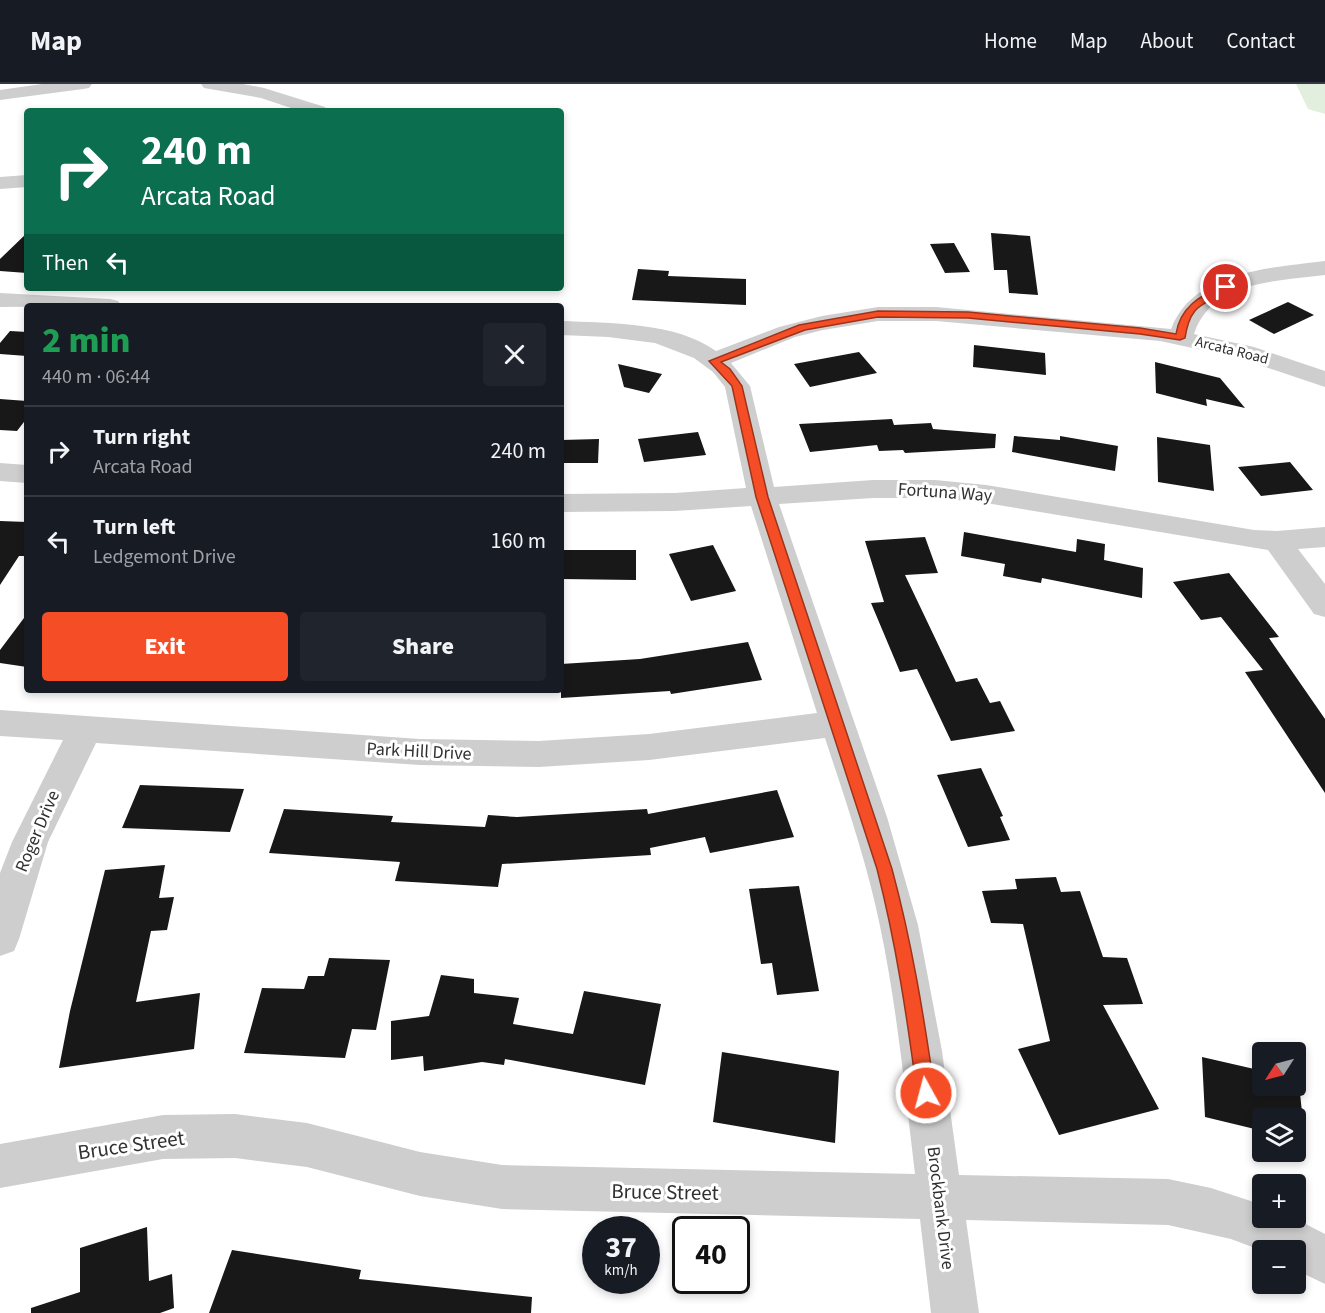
<!DOCTYPE html>
<html lang="en">
<head>
<meta charset="utf-8">
<style>
	body { margin:0; font-family:"Source Sans 3",sans-serif; background:#20242c; color:#f1f3f6; height:100vh; display:flex; flex-direction:column; font-size:22px; white-space:nowrap }
	* { box-sizing:border-box; margin:0 }
	p { font-size:20px; color:#9ea1a6 }
	.icon { flex:none; width:33px; height:33px; fill:none; stroke:currentColor; stroke-width:2; stroke-linecap:round; stroke-linejoin:round }
	.map { position:relative; flex:1; overflow:hidden }
	.drawer { position:absolute; left:24px; top:219px; width:540px; height:390px; display:flex; flex-direction:column; background:#171b24; border-radius:6px; box-shadow:0 3px 9px #0003 }
	.drawer>* { flex:none }
	.banner { position:absolute; left:24px; top:24px; width:540px; height:183px; border-radius:6px; box-shadow:0 3px 9px #0003; background:#0b6e4f; color:#fff; overflow:hidden }
	.needle { width:39px; rotate:234deg }
	.tools { position:absolute; left:1252px; top:958px; display:grid; gap:12px }
	.tools a { display:grid; place-items:center; width:54px; height:54px; border-radius:6px; background:#171b24; box-shadow:0 3px 9px #0003; font-size:30px }
	.speed { position:absolute; left:582px; top:1132px; display:flex; gap:12px; font-size:30px; font-weight:700; text-align:center }
	.speed>* { display:grid; place-content:center; width:78px; height:78px; border-radius:50%; background:#171b24; box-shadow:0 3px 9px #0003; line-height:1 }
	.speed small { font-size:15px; font-weight:400 }
	.speed .limit { border:3px solid #111; border-radius:9px; background:#fff; color:#111 }
	.pin { position:absolute; display:grid; place-items:center; width:51px; height:51px; color:#fff; margin:-26px; border:3px solid #fff; border-radius:50%; box-shadow:0 2px 6px #0007 }
	.me { position:absolute; width:66px; margin:-33px; rotate:353deg; stroke-linejoin:round; filter:drop-shadow(0 0 4px #0008) }
	.turn { display:flex; align-items:center; gap:21px; height:126px; padding:0 18px; font-size:27px }
	.turn .icon { width:78px; height:78px; stroke-width:2.5 }
	.turn b { display:block; font-size:42px; line-height:51px }
	.then { display:flex; align-items:center; height:57px; padding:0 18px; background:#0003; gap:12px; font-size:22px }
	.round { display:grid; place-items:center; flex:none; width:63px; height:63px; border-radius:6px; background:#20242c }
	.head { display:flex; align-items:center; justify-content:space-between; height:102px; padding:0 18px }
	h1 { font-size:36px; font-weight:800; line-height:45px; color:#1e9e55 }
	.button { display:flex; gap:12px; margin-top:auto; padding:12px 18px }
	.button a { flex:1; height:69px; border-radius:6px; background:#f54e27; color:#fff; font-size:24px; font-weight:800; line-height:69px; text-align:center }
	.button a+a { background:#20242c; color:#f1f3f6 }
	ul { padding:0; list-style:none }
	li { display:flex; align-items:center; gap:18px; height:90px; padding:0 18px; border-top:2px solid #363941 }
	li div { flex:1 }
	li b { display:block; font-size:22px }
	li em { font-style:normal }
	header { display:flex; align-items:center; gap:36px; box-sizing:border-box; height:84px; padding:0 30px; background:#171b24; border-bottom:2px solid #363941 }
	header strong { font-size:28px }
	nav { display:flex; gap:33px; margin-inline-start:auto; font-size:21px }
	.map>svg:first-child { display:block }
	.green { fill:#e3efde }
	.building { fill:#181818 }
	.lines { fill:none; stroke-linecap:round; stroke-linejoin:round }
	.minor { fill:#cecece; fill-rule:evenodd }
	.route { fill:#f54e27; stroke:#9f3319; stroke-width:1.5 }
	.labels { text-anchor:middle; stroke-width:6; stroke-linejoin:round; paint-order:stroke }
	.far-street-label { font-size:15px; fill:#313131; stroke:#fff }
	.street-label { font-size:18px; fill:#313131; stroke:#fff }
	.near-street-label { font-size:21px; fill:#313131; stroke:#fff }
</style>
</head>
<body>
<header>
<strong>Map</strong>
<nav><a>Home</a><a>Map</a><a>About</a><a>Contact</a></nav>
</header>
<div class="map">
<svg width="1325" height="1229" viewBox="0 0 1325 1229">
	<rect width="100%" height="100%" fill="#fff"/>
	<path class="green" d="M1296,0H1325V30L1308,25Z"/>
	<path class="building" d="M27,149V189L0,187V175Z
		M991,149L1030,152L1038,211L1009,209L1007,186H994Z
		M954,159L970,188L945,189L930,160Z
		M638,185L669,187L668,192L746,195V221L632,216Z
		M1288,218L1314,231L1274,250L1249,236Z
		M10,247L27,248V272L0,270V259Z
		M974,261L1045,269L1046,291L973,283Z
		M859,268L877,289L810,303L794,280Z
		M1155,278L1220,294L1245,324L1206,315L1207,322L1156,309Z
		M618,280L662,290L649,309L624,303Z
		M0,315L27,317V334L17,347L0,346Z
		M892,335L894,341L931,339L933,345L996,350L995,364L905,369L903,366L879,367L877,361L810,368L799,340Z
		M698,348L706,371L644,378L638,355Z
		M1014,352L1060,356V352L1118,362L1115,387L1012,368Z
		M1157,353L1210,361L1214,407L1158,398Z
		M599,355L598,379H561V356Z
		M1290,378L1313,406L1261,412L1238,383Z
		M0,437L27,438V472H19L0,501Z
		M964,448L1076,468L1077,455L1105,460L1104,476L1143,484L1142,514L1042,494L1041,499L1003,492L1005,480L961,472Z
		M925,453L938,489L905,491L956,598L977,594L990,619L1000,617L1015,647L951,657L917,585L900,588L871,519L884,518L865,457Z
		M713,461L736,507L691,517L669,470Z
		M561,466H636V496L561,495Z
		M1229,489L1279,553L1269,554L1325,635V709L1245,588L1263,586L1221,533L1201,536L1173,498Z
		M27,530V583L0,579V566Z
		M748,558L762,596L671,610L670,607L561,614V580L640,575Z
		M981,684L1003,732L1000,733L1010,756L968,763L937,691Z
		M140,701L244,705L230,748L122,744Z
		M777,706L794,753L710,769L705,753L650,764L651,771L502,780L498,803L395,797L400,778L269,769L284,725L393,732L391,738L485,743L488,731L517,733L647,725L648,730Z
		M165,781L159,814L174,813L167,846L151,847L136,918L200,909L194,965L59,984L70,927L105,786Z
		M1056,793L1061,808L1080,807L1103,873L1127,874L1143,920L1103,921L1159,1025L1059,1051L1018,965L1050,957L1023,840L991,839L982,807L1017,805L1015,795Z
		M799,802L819,907L777,911L772,879L761,880L749,805Z
		M329,874L390,876L376,946L352,945L345,974L244,969L262,904L304,905L308,892H324Z
		M441,891L474,895V909L519,914L513,940L573,950L584,907L661,920L645,1001L505,975L504,981L482,978L424,987L423,972L391,976V937L429,932Z
		M722,968L839,987L835,1059L713,1038Z
		M1202,973L1263,987V1002L1300,1009L1305,1057L1296,1055V1035H1263V1047L1205,1033Z
		M147,1143L149,1197L172,1190L174,1224L160,1229H31V1224L80,1208V1164Z
		M232,1166L361,1186L359,1195L532,1213L531,1229H209Z"/>
	<g class="lines">
		<path class="minor" d="M42,0H92L89,4L83,5L0,16V6Z
			M201,0H243L264,4L325,23L327,27H300L261,14L204,4Z
			M27,91V103L0,105V93Z
			M1325,177V191C1278,197 1211,197 1194,250L1254,263L1325,287V303L1239,274L1160,257L936,237H878L823,246L795,253L731,279L750,302L774,403L873,396H935L986,401L1254,446L1277,447L1325,443V463L1298,465L1325,500V533L1314,530L1268,466L986,419L935,414H873L779,420L887,733L918,841L942,967L959,1091L1168,1095L1211,1104L1263,1121V1134H1294L1325,1150V1200L1296,1186V1167H1263L1231,1155L1168,1141L966,1136L979,1229H931L920,1135L502,1125L420,1112L307,1083L235,1074L163,1075L0,1104V1060L163,1031L235,1030L307,1039L420,1068L502,1081L915,1090C905,1007 897,923 880,842C867,778 845,715 825,654L649,676L539,683L420,681L96,659L48,758L19,855L14,867L0,872V789L12,758L63,656L0,652V626L420,655L539,657L649,650L817,629L751,422L675,427L561,428V410L675,409L746,404L725,303L713,288L694,274L655,259L608,253L561,251V237C609,239 676,238 716,267L779,243L822,232L878,223H936L1171,245C1193,186 1272,184 1325,177Z
			M0,209L110,215L118,217L122,222L0,223Z
			M0,379L27,381V399L0,397Z"/>
	</g>
	<path class="route" d="M1223,201L1231,203C1208,223 1191,214 1185,254L1180,256L1140,250L968,234L878,233L805,246L721,278L730,285L742,302L768,413L892,785C912,859 924,933 935,1009L932,1015L926,1018L920,1015L917,1009C907,933 896,859 877,785L756,413L732,302L709,277L799,241L878,227L968,228L1140,244L1176,250C1180,223 1200,212 1223,201Z"/>
	<g class="labels">
		<g class="far-street-label">
			<text transform="translate(1232 266) rotate(14)" y="5">Arcata Road</text>
		</g>
		<g class="street-label">
			<text transform="translate(945 408) rotate(4)" y="6">Fortuna Way</text>
			<text transform="translate(419 667) rotate(3)" y="6">Park Hill Drive</text>
			<text transform="translate(37 747) rotate(-67)" y="6">Roger Drive</text>
			<text transform="translate(941 1124) rotate(83)" y="6">Brockbank Drive</text>
		</g>
		<g class="near-street-label">
			<text transform="translate(131 1061) rotate(-8)" y="7">Bruce Street</text>
			<text transform="translate(665 1108) rotate(1)" y="7">Bruce Street</text>
		</g>
	</g>
</svg>
<div class="tools">
<a><svg class="needle" viewBox="-14 -14 28 28"><path d="M0-13l5 13h-10z" fill="#e53935"/><path d="M0 13l5-13h-10z" fill="#9ea1a6"/></svg></a>
<a><svg class="icon" aria-label="layers" viewBox="0 0 24 24"><path d="M12 4l9 5-9 5-9-5zM3 14l9 5 9-5"/></svg></a>
<a>+</a>
<a>−</a>
</div>
<div class="speed"><div>37<small>km/h</small></div><div class="limit">40</div></div>
<div class="pin" style="left:1226px;top:203px;background:#d93025"><svg class="icon" aria-label="arrive" viewBox="0 0 24 24"><path d="M6 21V4h12l-3 4 3 4H6"/></svg></div>
<svg class="me" style="left:926px;top:1009px" viewBox="-20 -20 40 40"><circle r="17" fill="#f54e27" stroke="#fff" stroke-width="3"/><path d="M0-11L8 9 0 5-8 9z" fill="#fff"/></svg>
<div class="banner">
<div class="turn"><svg class="icon" aria-label="right" viewBox="0 0 24 24"><path d="M7 20v-9h11M14 6l5 5-5 5"/></svg><div><b>240 m</b>Arcata Road</div></div>
<div class="then">Then<svg class="icon" aria-label="left" viewBox="0 0 24 24"><path d="M17 20v-9H6M10 6l-5 5 5 5"/></svg></div>
</div>
<section class="drawer">
<div class="head"><div><h1>2 min</h1><p>440 m · 06:44</p></div><a class="round"><svg class="icon" aria-label="close" viewBox="0 0 24 24"><path d="M6 6l12 12M18 6L6 18"/></svg></a></div>
<ul>
<li><svg class="icon" aria-label="right" viewBox="0 0 24 24"><path d="M7 20v-9h11M14 6l5 5-5 5"/></svg><div><b>Turn right</b><p>Arcata Road</p></div><em>240 m</em></li>
<li><svg class="icon" aria-label="left" viewBox="0 0 24 24"><path d="M17 20v-9H6M10 6l-5 5 5 5"/></svg><div><b>Turn left</b><p>Ledgemont Drive</p></div><em>160 m</em></li>
</ul>
<div class="button"><a>Exit</a><a>Share</a></div>
</section>
</div>
</body>
</html>
